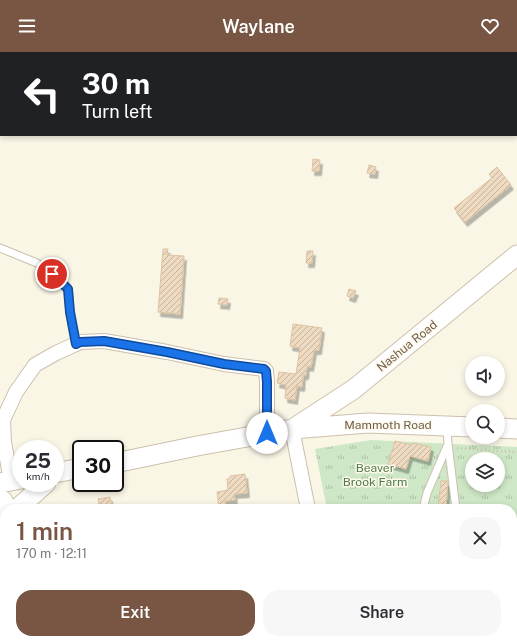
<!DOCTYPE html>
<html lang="en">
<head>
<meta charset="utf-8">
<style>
	body { margin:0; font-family:"Public Sans",sans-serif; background:#f7f7f7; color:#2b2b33; height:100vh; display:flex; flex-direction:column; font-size:15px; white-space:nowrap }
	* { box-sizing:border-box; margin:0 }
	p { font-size:13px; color:#7c7c81 }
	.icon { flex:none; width:22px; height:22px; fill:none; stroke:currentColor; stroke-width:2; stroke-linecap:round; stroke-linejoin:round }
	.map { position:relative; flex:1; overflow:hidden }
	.drawer { position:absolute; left:0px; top:452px; width:517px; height:140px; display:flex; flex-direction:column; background:#fff; border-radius:16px 16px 0 0; box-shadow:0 2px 6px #0003 }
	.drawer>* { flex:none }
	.top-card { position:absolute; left:0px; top:0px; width:517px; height:84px; box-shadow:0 2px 6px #0003; background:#202124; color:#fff; overflow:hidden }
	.buttons { position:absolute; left:465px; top:304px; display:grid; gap:8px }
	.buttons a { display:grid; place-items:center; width:40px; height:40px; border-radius:50%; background:#fff; box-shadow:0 2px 6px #0003; font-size:20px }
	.speed { position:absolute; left:12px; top:388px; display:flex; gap:8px; font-size:20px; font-weight:700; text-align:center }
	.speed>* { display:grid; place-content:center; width:52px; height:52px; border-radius:50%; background:#fff; box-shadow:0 2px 6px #0003; line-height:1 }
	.speed small { font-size:10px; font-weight:400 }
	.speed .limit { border:2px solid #111; border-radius:6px; background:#fff; color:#111 }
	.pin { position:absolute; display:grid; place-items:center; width:34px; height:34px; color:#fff; margin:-17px; border:2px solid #fff; border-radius:50%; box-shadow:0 1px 4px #0007 }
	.me { position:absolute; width:44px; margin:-22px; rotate:0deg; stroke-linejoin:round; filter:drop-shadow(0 0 3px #0008) }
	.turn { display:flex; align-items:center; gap:14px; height:84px; padding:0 16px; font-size:18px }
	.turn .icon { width:52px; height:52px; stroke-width:2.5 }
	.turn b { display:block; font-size:28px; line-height:34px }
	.round { display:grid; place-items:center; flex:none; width:42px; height:42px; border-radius:16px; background:#f7f7f7 }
	.headline { display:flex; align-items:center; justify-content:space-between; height:68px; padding:0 16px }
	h1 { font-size:24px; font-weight:600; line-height:30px; color:#795643 }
	.primary-button { display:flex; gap:8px; margin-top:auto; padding:8px 16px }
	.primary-button a { flex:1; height:46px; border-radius:16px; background:#795643; color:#fff; font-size:16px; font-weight:600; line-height:46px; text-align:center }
	.primary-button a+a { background:#f7f7f7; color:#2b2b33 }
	header { display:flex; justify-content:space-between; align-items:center; height:52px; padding:0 16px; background:#795643; color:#fff; font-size:18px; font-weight:600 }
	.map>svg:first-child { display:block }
	.park { fill:url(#park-tufts); fill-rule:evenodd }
	.building { fill:url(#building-hatch); stroke:#dec3a2; filter:url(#shadow) }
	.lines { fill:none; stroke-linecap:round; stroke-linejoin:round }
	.service-casing { stroke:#cbbfae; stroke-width:9 }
	.minor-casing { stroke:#cbbfae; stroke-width:16 }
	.secondary-casing { stroke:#cdc0ab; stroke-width:21 }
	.path { stroke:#d2bda4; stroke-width:2.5; stroke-dasharray:1 3; stroke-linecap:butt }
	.service { stroke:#fff; stroke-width:7 }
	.minor { stroke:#fff; stroke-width:14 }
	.secondary { stroke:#fff; stroke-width:19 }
	.route-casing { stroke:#114b97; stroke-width:10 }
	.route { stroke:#1a73e8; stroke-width:7 }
	.labels { text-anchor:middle; stroke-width:3; stroke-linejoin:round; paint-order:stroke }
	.street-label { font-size:12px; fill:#71604d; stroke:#fdf9ec }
	.park-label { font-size:12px; fill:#507b49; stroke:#fdf9ec }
</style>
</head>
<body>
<header><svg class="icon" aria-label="menu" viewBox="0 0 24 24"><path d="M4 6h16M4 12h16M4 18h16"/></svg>Waylane<svg class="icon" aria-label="heart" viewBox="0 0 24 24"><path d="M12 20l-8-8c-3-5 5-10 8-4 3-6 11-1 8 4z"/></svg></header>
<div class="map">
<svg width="517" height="592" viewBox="0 0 517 592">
	<defs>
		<pattern id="park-tufts" width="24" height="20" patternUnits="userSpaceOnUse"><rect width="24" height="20" fill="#cee7c6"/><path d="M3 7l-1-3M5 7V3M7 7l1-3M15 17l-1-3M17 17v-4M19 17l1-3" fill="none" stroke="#acbfa3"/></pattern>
		<pattern id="building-hatch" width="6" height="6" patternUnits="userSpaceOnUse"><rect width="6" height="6" fill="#eddac0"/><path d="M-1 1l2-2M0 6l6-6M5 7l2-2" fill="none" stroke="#c4b49e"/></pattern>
		<filter id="shadow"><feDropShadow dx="2.5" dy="4.5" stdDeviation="0" flood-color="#0004"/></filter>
	</defs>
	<rect width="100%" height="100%" fill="#faf6e6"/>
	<path class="park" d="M371,388L517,395V592H354L353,587H512V457H327L315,397ZM472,407H498V433H472Z"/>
	<path class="building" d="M313,107L320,108L319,119H312Z
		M369,113L376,115L375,122L367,121Z
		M497,115L511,133L465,170L454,156L492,126L489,122Z
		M163,197H168L167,203L184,204L180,262L158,260Z
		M307,199H313L312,211H306Z
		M349,237L356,239L353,246L347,244Z
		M219,246L228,247L227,253L218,252Z
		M293,272L322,276L319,298H314L311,315L307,314L306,323H303L302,335L297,334L295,348L285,346L286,333L277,331L279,320L296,322L300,296L290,294Z
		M395,389L412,393L413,391L431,395L428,409L410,404L406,417L388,412Z
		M245,422L247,441L234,442L235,448L225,449L226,457H219L217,440L228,438L227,427L230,426V424Z
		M441,429H448L446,455L438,454Z
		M110,445L113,457H100L98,447Z
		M118,587H142L144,592H107V591Z
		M165,587H226V589L217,592H215L214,590L208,592H146L155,589V592L166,588Z
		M297,587H309L306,592Z
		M454,587H471L472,592H456Z"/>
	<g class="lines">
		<defs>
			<path id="service" d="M0,196L37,211L52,222L68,237L70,260L76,292
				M447,374L448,392L456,457
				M423,457L427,441L448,392
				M512,569L516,582L514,592
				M441,587L442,592"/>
			<path id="minor" d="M292,377L308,457
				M11,429L4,390L3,368L16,340L35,313L56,301L76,292L80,290L104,289L167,300L224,312L264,317L266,319L267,330V381
				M0,560L5,567
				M20,587L24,592
				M333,587L334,592"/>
			<path id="secondary" d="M294,376L354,337L517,203
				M498,376L517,377
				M115,411L197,394L292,377L368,371L472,375
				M55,421L81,416
				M0,431L21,427
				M0,447L3,449L7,457
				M17,457L46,431
				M0,473L5,468"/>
		</defs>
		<use href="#service" class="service-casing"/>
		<use href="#minor" class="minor-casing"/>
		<use href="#secondary" class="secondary-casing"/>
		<path class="path" d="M457,396L517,400"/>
		<use href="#service" class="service"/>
		<use href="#minor" class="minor"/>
		<use href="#secondary" class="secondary"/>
	</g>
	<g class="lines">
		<defs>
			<path id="route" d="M52,222L61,230L68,237L70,260L76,292L80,290L104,289L167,300L224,312L264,317L266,319L267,330V381"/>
		</defs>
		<use href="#route" class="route-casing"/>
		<use href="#route" class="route"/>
	</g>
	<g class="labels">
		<g class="street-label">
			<text transform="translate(407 294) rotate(-39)" y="4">Nashua Road</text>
			<text x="388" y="377">Mammoth Road</text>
		</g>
		<g class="park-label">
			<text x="375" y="420">Beaver<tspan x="375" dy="14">Brook Farm</tspan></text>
		</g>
	</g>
</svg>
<div class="buttons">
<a><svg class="icon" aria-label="sound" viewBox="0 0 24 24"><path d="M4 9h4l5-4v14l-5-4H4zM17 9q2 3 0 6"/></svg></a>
<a><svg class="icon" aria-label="search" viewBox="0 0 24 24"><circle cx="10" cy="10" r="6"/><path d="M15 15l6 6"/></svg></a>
<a><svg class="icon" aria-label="layers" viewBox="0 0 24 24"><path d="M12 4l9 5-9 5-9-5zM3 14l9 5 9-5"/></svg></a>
</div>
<div class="speed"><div>25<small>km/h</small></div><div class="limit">30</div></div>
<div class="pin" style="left:52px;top:222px;background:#d93025"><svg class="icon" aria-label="arrive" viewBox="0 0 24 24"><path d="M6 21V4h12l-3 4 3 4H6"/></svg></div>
<svg class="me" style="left:267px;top:381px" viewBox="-20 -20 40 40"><circle r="19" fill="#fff"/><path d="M0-13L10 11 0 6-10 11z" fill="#1a73e8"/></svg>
<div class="top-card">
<div class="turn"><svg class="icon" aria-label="left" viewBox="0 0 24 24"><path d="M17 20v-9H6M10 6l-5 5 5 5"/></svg><div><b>30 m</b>Turn left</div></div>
</div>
<section class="drawer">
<div class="headline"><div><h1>1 min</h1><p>170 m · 12:11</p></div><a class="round"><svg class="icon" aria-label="close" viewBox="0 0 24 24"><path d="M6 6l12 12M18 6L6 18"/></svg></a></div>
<div class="primary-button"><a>Exit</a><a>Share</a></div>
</section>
</div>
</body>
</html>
